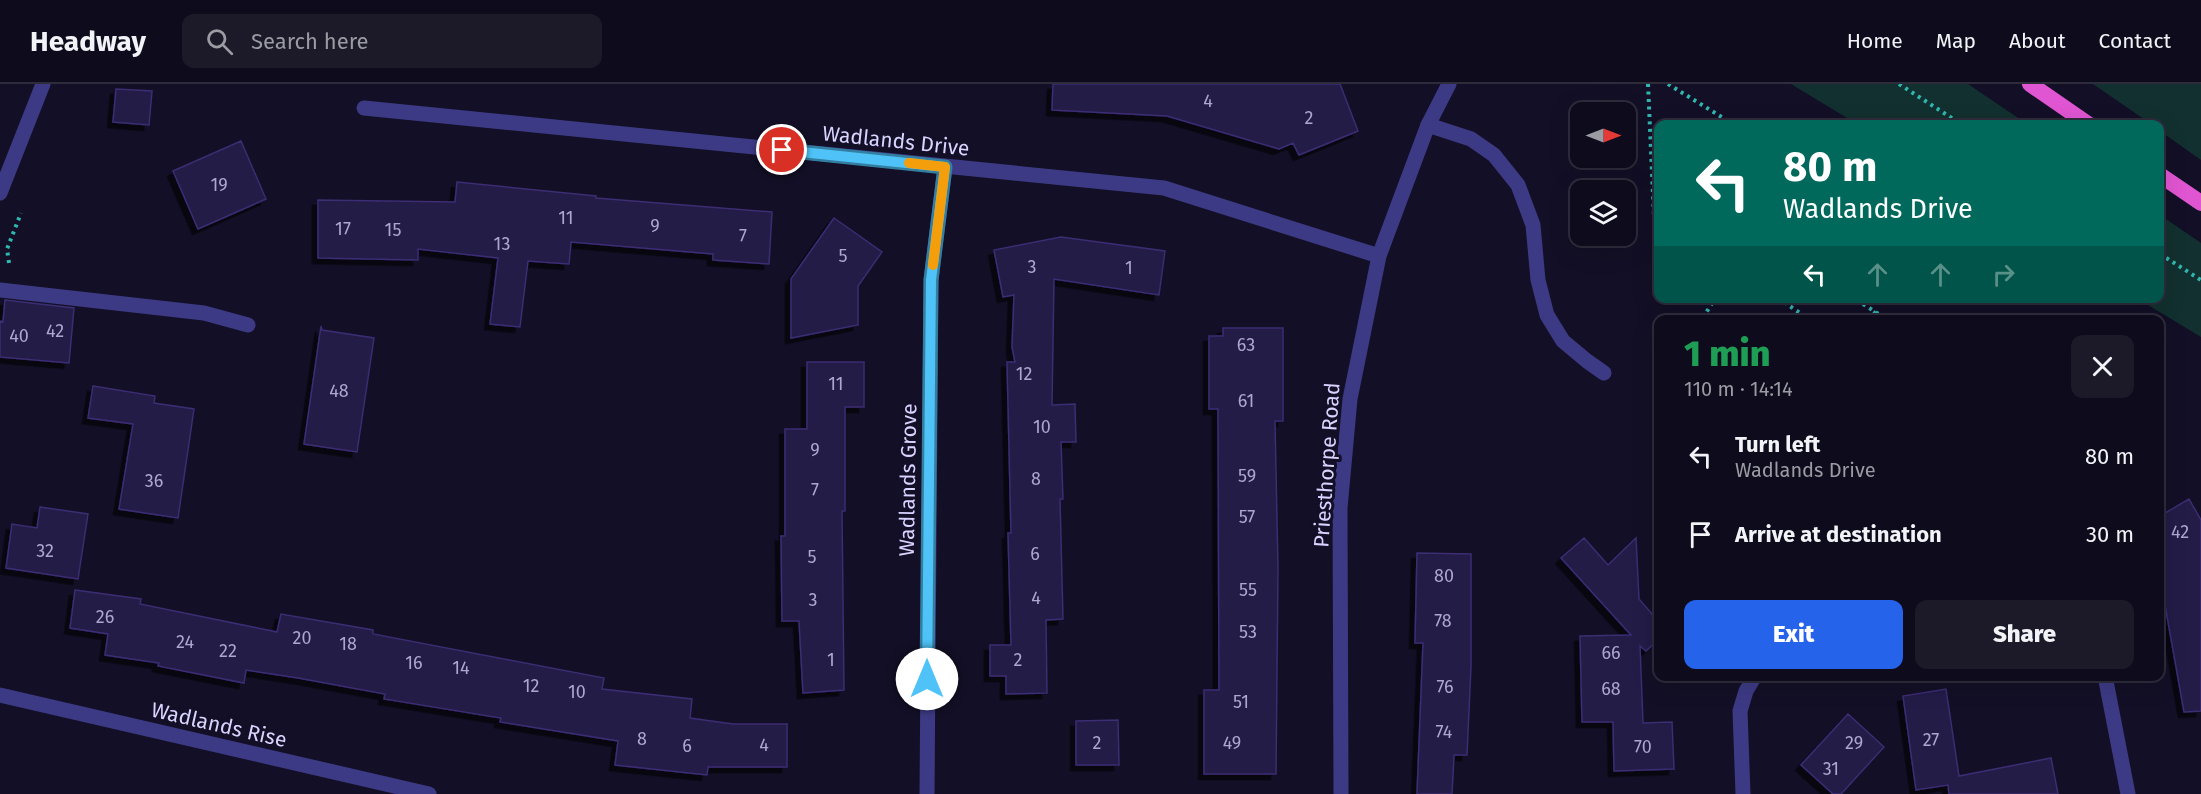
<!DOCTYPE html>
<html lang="en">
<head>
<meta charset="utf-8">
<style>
	body { margin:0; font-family:"Fira Sans",sans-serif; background:#1c1929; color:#f1f3f6; height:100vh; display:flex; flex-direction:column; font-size:22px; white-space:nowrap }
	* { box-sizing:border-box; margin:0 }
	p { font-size:20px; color:#9b9ba3 }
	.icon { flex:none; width:33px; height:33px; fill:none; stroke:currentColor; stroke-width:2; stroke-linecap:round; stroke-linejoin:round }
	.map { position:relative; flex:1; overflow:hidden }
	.panel { position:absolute; left:1654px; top:231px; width:510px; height:366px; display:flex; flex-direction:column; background:#0e0b1c; border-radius:12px; box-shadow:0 6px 24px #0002,0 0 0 2px #2e2b3b }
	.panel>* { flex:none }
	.top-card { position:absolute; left:1654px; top:36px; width:510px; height:183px; border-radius:12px; box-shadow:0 6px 24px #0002,0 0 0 2px #2e2b3b; background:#00695c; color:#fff; overflow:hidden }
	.needle { width:39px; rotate:90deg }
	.fabs { position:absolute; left:1570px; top:18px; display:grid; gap:12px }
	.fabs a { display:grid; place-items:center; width:66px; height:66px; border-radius:12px; background:#0e0b1c; box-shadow:0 6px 24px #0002,0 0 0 2px #2e2b3b; font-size:30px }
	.pin { position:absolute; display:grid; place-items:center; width:51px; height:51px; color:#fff; margin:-26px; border:3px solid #fff; border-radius:50%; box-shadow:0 2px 6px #0007 }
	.me { position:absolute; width:66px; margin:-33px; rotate:0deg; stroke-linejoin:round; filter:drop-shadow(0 0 4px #0008) }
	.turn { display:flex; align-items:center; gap:21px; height:126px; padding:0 30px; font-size:27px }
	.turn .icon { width:78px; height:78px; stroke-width:2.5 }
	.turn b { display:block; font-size:42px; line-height:51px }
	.lanes { display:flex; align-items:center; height:57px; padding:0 30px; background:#0003; justify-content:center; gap:30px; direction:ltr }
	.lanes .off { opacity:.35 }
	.round { display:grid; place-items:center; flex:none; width:63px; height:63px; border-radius:12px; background:#1c1929 }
	.summary { display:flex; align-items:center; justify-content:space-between; height:102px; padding:0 30px }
	h1 { font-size:36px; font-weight:800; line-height:45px; color:#1e9e55 }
	.cta { display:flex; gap:12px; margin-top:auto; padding:12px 30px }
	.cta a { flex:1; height:69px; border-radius:12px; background:#2563eb; color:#fff; font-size:24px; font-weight:800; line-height:69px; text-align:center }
	.cta a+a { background:#1c1929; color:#f1f3f6 }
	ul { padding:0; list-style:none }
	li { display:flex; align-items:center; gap:18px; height:78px; padding:0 30px }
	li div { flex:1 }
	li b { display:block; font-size:22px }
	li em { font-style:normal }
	header { display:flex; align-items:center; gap:36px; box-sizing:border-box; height:84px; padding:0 30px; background:#0e0b1c; border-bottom:2px solid #2e2b3b }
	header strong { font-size:28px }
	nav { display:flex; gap:33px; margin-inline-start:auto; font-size:21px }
	.search { width:420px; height:54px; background:#1c1929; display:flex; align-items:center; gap:15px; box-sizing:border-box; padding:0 21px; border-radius:12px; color:#9b9ba3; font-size:22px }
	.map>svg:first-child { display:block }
	.green { fill:#12302f }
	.building { fill:#241b47; stroke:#3b2d73; stroke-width:1.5; filter:url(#shadow) }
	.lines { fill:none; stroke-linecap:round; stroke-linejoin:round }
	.path { stroke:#2fb8b0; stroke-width:4; stroke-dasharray:3 4.5; stroke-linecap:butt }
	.service { stroke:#3d3a85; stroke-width:15 }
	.minor { stroke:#3d3a85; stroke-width:15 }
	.trunk { stroke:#e055d1; stroke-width:16 }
	.route-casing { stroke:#337fa1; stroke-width:15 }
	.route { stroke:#4fc3f7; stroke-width:10 }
	.slow { stroke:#f59e0b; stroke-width:10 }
	.labels { text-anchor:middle; stroke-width:6; stroke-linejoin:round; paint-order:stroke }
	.number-label { font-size:18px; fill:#aca6d1 }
	.street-label { font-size:21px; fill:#d9d4ff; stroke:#130f26 }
</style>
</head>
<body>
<header>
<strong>Headway</strong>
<div class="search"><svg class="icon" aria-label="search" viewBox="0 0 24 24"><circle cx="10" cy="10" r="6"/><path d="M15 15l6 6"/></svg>Search here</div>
<nav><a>Home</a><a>Map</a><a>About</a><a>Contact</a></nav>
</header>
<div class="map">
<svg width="2201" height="710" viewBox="0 0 2201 710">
	<defs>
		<filter id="shadow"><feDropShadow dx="-5.5" dy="5.5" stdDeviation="0" flood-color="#0009"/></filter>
	</defs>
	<rect width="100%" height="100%" fill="#130f26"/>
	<path class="green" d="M1791,0H1968L2027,40H1857Z
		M2093,0H2201V76L2160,47V40H2151Z
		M2160,131L2201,159V253L2138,215L2160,214Z"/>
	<path class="building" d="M1053,0H1340L1358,47L1299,71L1293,59L1279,65L1167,32L1052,26Z
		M116,5L152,7L149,41L113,38Z
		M241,57L266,115L198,145L173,87Z
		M457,98L596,112V114L772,128L769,180L713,176V170L571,158L569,180L528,177L520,243L490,240L498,174L418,165V176L318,174V116L455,118Z
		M834,134L882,168L858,202V241L791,254V195Z
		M1061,153L1165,167L1159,211L1054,195L1052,321L1075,320L1076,358H1061L1063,415H1060L1063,535L1046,536L1047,609L1006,610V592H990V561H1011L1008,449H1011L1007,278H1015L1012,263L1014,211L1003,213L994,166Z
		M5,216L74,224L69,279L0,273V237L3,238Z
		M321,242L322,246L374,254L357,368L304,360Z
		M1223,244H1283V337H1275L1278,485L1276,690H1204V606H1219L1218,325H1209V252H1223Z
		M807,278H864V323H845V427H842L844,606L803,609L799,537H782L781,452H785V345H807Z
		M93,302L155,312L154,319L194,325L178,434L119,425L133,340L88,334Z
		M2189,415L2201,436V627L2184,628L2160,493V432Z
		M40,423L88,430L78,495L6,484L12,440L37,444Z
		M1584,454L1608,481L1636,454L1639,515L1659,538V555L1646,567L1640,562L1643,639L1672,638L1674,685L1614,687L1613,638H1582L1580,552L1631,551L1561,474Z
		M1417,469L1471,470V582L1467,671H1454L1452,710H1417L1423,559H1415Z
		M75,506L141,515L140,520L277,548L281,530L373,546V550L604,594L602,605L692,615L690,634L733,640H787V683H708L707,691L615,681L618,657L500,638L501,634L384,615L385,610L298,594L246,586L244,599L158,582L159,579L105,571L108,550L70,544Z
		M1946,605L1959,692L2051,674L2058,710H1949L1948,701L1916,706L1903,612Z
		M1848,630L1884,663L1841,710H1833L1801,681Z
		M1118,636L1119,681H1076V637Z"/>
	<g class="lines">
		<path class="path" d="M1648,0L1654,133L1659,137
			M1668,0L1733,40
			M1899,0L1961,40
			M2160,170L2201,196
			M9,179L7,165L21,129
			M1778,214L1810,236
			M1863,220L1888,236
			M1703,234L1715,214
			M1870,236L1876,227"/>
		<path class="service" d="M1428,41L1471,55L1494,71L1518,101L1533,141L1538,196L1547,231L1563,257L1587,277L1604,289
			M0,109L43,0
			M0,206L204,229L248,241"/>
		<path class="minor" d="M364,24L1164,104L1379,172
			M2105,592L2128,710
			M0,611L429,710
			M927,710L931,196L945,83
			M1341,710L1340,424L1350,315L1379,172L1428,41L1449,0
			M1743,710L1740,627L1746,607L1755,592"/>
		<path class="trunk" d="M2030,0L2088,40
			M2160,91L2201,119"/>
	</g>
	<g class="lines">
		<defs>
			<path id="route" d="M782,66L945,83L931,196L927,595"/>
		</defs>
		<use href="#route" class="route-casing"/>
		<use href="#route" class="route"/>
		<path class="slow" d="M909,79L945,83L933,181"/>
	</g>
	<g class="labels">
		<g class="number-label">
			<text x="1208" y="23">4</text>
			<text x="1309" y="40">2</text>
			<text x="219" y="107">19</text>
			<text x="566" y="140">11</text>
			<text x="655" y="148">9</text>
			<text x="343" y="151">17</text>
			<text x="393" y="152">15</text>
			<text x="743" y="158">7</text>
			<text x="502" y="166">13</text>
			<text x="843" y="178">5</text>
			<text x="1032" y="189">3</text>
			<text x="1129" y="190">1</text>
			<text x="55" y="253">42</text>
			<text x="19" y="258">40</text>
			<text x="1246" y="267">63</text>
			<text x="1024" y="296">12</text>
			<text x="836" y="306">11</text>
			<text x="339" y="313">48</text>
			<text x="1246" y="323">61</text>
			<text x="1042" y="349">10</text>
			<text x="815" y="372">9</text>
			<text x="1247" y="398">59</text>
			<text x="1036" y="401">8</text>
			<text x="154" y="403">36</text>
			<text x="815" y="412">7</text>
			<text x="1247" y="439">57</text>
			<text x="2180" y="454">42</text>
			<text x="45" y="473">32</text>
			<text x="1035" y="476">6</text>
			<text x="812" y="479">5</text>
			<text x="1444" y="498">80</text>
			<text x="1248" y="512">55</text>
			<text x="1036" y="520">4</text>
			<text x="813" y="522">3</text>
			<text x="105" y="539">26</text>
			<text x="1443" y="543">78</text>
			<text x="1248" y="554">53</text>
			<text x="302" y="560">20</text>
			<text x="185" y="564">24</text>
			<text x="348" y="566">18</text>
			<text x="228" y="573">22</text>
			<text x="1611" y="575">66</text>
			<text x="831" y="582">1</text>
			<text x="1018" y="582">2</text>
			<text x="414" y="585">16</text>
			<text x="461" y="590">14</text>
			<text x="531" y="608">12</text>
			<text x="1445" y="609">76</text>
			<text x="1611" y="611">68</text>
			<text x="577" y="614">10</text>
			<text x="1241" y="624">51</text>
			<text x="1444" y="654">74</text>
			<text x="642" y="661">8</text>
			<text x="1931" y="662">27</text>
			<text x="1097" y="665">2</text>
			<text x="1232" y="665">49</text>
			<text x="1854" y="665">29</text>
			<text x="764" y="667">4</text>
			<text x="687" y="668">6</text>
			<text x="1643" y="669">70</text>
			<text x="1831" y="691">31</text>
		</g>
		<g class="street-label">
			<text transform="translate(896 57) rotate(6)" y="7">Wadlands Drive</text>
			<text transform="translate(1327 381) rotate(-86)" y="7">Priesthorpe Road</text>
			<text transform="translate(908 396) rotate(-89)" y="7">Wadlands Grove</text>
			<text transform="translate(219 641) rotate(13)" y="7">Wadlands Rise</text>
		</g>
	</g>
</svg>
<div class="fabs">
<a><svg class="needle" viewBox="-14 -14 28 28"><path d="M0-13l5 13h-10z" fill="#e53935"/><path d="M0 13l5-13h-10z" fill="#9b9ba3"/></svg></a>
<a><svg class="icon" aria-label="layers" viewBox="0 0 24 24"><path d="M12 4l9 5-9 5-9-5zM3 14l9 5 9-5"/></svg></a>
</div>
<div class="pin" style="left:782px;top:66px;background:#d93025"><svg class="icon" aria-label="arrive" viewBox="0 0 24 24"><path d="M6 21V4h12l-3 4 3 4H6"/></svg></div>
<svg class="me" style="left:927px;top:595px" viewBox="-20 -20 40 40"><circle r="19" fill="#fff"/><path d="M0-13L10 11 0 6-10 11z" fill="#4fc3f7"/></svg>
<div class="top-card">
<div class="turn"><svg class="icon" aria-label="left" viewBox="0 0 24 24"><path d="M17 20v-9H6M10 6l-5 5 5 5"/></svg><div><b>80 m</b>Wadlands Drive</div></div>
<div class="lanes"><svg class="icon" aria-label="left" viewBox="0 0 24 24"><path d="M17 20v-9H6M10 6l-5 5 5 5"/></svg><svg class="icon off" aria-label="ahead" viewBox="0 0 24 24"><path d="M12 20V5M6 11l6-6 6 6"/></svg><svg class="icon off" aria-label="ahead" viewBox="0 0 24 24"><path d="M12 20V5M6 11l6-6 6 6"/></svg><svg class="icon off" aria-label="right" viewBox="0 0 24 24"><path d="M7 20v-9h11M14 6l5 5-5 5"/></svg></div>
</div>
<section class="panel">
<div class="summary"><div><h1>1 min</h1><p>110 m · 14:14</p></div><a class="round"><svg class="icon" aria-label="close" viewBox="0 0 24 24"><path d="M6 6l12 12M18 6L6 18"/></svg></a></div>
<ul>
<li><svg class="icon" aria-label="left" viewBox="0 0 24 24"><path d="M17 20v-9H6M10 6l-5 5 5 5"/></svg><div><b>Turn left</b><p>Wadlands Drive</p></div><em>80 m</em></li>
<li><svg class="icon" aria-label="arrive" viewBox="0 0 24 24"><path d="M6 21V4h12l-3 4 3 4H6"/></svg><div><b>Arrive at destination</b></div><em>30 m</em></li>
</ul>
<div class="cta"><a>Exit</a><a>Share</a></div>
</section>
</div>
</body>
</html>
